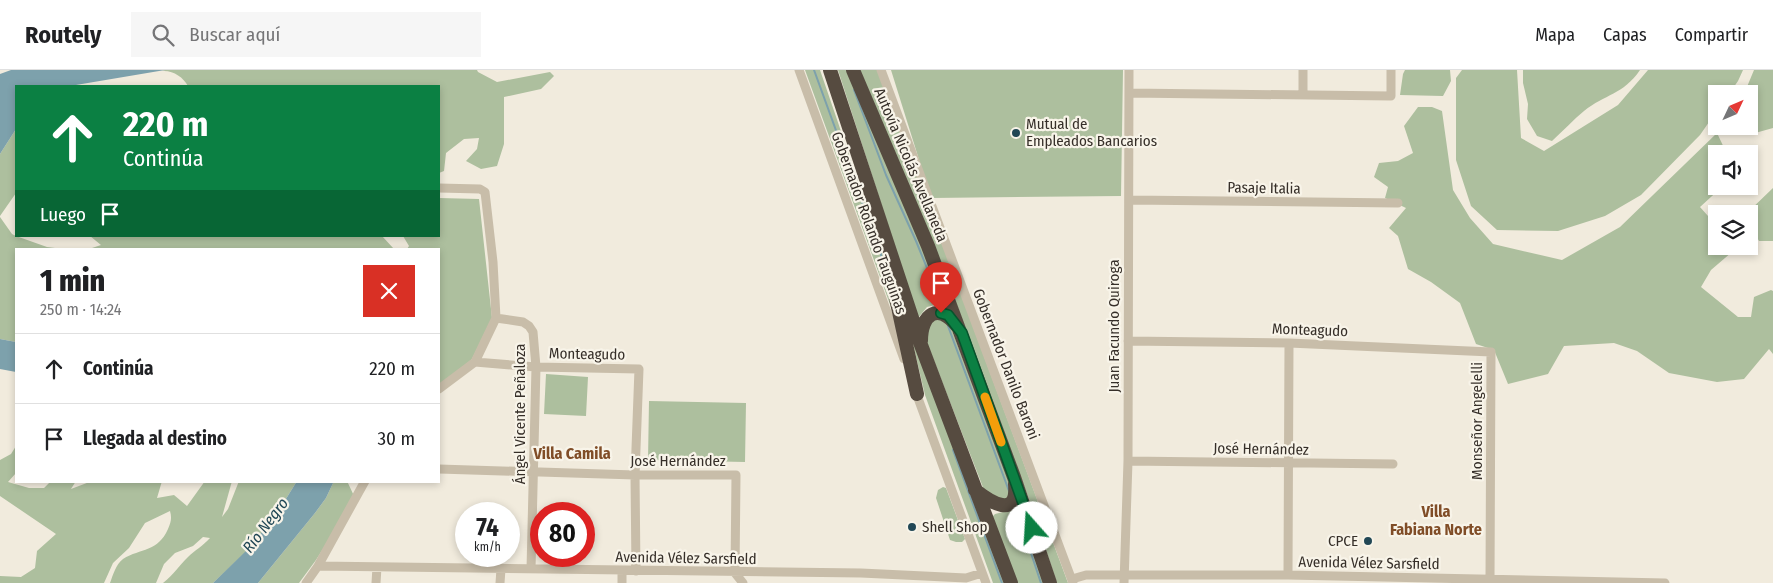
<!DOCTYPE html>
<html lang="es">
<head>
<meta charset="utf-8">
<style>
	body { margin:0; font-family:"Fira Sans Condensed",sans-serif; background:#f6f6f6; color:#202124; height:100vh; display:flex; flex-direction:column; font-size:19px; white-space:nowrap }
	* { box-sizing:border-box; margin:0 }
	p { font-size:16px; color:#757577 }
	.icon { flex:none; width:28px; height:28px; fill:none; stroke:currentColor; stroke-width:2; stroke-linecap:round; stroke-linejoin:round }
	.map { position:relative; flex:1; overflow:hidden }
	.details { position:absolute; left:15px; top:178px; width:425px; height:235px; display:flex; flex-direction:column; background:#fff; border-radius:0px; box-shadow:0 2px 8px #0003 }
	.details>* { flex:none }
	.hud { position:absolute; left:15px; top:15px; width:425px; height:152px; border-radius:0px; box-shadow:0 2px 8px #0003; background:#0b8043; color:#fff; overflow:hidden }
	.needle { width:32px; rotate:46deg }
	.tools { position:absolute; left:1708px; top:15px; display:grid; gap:10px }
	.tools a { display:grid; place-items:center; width:50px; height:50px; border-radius:0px; background:#fff; box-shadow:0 2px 8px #0003; font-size:25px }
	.speed { position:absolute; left:455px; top:432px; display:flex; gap:10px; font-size:25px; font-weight:700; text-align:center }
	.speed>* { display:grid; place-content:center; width:65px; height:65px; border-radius:50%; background:#fff; box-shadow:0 2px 8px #0003; line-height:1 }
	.speed small { font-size:12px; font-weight:400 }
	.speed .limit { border:8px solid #d22; background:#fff; color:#111 }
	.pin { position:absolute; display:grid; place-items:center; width:42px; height:42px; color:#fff; margin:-51px -21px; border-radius:50% 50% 50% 0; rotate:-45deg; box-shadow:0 0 5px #0007 }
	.pin .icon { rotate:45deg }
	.me { position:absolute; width:55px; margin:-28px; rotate:341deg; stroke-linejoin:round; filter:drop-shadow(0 0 4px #0008) }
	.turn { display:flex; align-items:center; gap:18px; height:105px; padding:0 25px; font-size:22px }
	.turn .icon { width:65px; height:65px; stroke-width:2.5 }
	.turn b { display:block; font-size:35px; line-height:42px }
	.then { display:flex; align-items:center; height:48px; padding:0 25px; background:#0003; gap:10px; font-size:19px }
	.round { display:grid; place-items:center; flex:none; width:52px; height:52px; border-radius:0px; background:#f6f6f6 }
	.headline { display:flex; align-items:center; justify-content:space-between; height:85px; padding:0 25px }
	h1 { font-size:30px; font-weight:800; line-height:38px }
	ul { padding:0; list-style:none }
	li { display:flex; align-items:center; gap:15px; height:70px; padding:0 25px; border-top:1px solid #e0e0e0 }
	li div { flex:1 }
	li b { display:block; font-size:19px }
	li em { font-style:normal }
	header { display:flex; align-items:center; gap:30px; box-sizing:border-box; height:70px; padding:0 25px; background:#fff; border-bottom:1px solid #e0e0e0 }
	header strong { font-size:24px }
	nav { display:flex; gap:28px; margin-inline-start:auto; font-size:18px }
	.search { width:350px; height:45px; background:#f6f6f6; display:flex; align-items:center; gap:12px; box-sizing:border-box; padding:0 18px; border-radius:0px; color:#757577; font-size:19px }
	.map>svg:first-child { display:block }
	.green { fill:#adbf9e }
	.water { fill:#7da1ac }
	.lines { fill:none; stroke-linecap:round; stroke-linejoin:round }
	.stream { stroke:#7da1ac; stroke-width:2 }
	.minor { stroke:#c8bda9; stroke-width:9 }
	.highway { stroke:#564b40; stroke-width:14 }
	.route-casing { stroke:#07532c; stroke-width:12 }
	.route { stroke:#0b8043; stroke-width:9 }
	.slow { stroke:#f59e0b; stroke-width:9 }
	.poi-dot { fill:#214755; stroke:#f8f4e9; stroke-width:2 }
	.labels { text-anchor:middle; stroke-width:4.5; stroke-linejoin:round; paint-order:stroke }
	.poi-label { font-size:15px; fill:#362f29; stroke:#f8f4e9; text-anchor:start }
	.street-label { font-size:15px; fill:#362f29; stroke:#f8f4e9 }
	.neighbourhood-label { font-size:16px; font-weight:bold; fill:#804d27; stroke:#f8f4e9 }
	.water-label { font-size:16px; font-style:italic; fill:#214755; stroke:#f8f4e9 }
</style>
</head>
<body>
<header>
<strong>Routely</strong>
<div class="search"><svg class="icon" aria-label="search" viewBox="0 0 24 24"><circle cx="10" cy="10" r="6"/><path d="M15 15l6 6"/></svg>Buscar aquí</div>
<nav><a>Mapa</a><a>Capas</a><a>Compartir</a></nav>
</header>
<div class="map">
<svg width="1773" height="513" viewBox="0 0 1773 513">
	<rect width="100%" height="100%" fill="#f1ebdd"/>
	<path class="green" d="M165,0H477L478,2L497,12L550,2L554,6L541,19L504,27V74L497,96L481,99L466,91L477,79L479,68L464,69L446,83L444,101L439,103V16H188C183,7 173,0 162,1Z
		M805,0H820L881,178L913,298Z
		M838,0H847L924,175L943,233L927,237L918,248Z
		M860,0H878L1068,513H1057L1029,429L942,195Z
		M891,0H1123L1121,126L931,128Z
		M1405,0H1450L1451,11L1443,26L1400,25L1403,4Z
		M1462,0H1517L1521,68L1544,81L1618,35L1648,0H1743L1738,11L1729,24H1716V42L1700,65L1641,125L1605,146L1558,161L1497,160L1471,136L1456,90V8Z
		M1523,0H1640C1623,25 1605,24 1584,41C1573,50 1563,61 1552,71L1537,66L1527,49L1528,34L1523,13Z
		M1754,0H1773V58L1748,65L1741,56H1749V24H1744Z
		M1418,37H1432L1442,41L1453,120L1470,148L1493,174L1562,190L1620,157L1717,63L1727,84H1716V116H1723L1700,137L1716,155V176H1739L1711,200L1701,217L1738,247H1751L1754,227L1771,220L1773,221V284L1769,279L1744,309L1717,312L1669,303L1637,281L1614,273L1564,276L1548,304L1508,314L1494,280L1476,274L1460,233L1431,212L1408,199L1398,166L1389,158L1406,138L1385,128L1388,117L1374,107L1379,93L1398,91L1413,83L1404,56Z
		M16,59V123L0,146V84Z
		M1773,118V171H1759L1750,155L1747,143Z
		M439,128L479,129L492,248L472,289L439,318V179H407L409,176L403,166H439Z
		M0,147L12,164L16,166L47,177L63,179H16V272L0,269Z
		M90,166H382L394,179H89L101,175Z
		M906,244L1007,513H993L925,325Z
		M932,248L949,253L1010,411L1011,422L1004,431L986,425L924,265Z
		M546,304L588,307L586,346L544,344Z
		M649,331L746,333L745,392L648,390Z
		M16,376V403L8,412L29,418H44L51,411H76L71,419L92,411H162L157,428L174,425L187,436L205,411H232L222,447L228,439L239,411H297L276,445L248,480L213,513H163C174,504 179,496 188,487C195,480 203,476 210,468L203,467L193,476L175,483L164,494L156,513H110C113,505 116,494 123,489C141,478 158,482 168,459C171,452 172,448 170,441L145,453L129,478L113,493L104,513H0V506L21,507L35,498L37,481L56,464L0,426V390L11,384Z
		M334,411H347L355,428L316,490L299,513H258L315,443L326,428Z
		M943,417L946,418L965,469L962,472H956L950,470L936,428L938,420Z
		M1016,429L1046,513H1017L992,447L995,444L1007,441Z"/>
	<path class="water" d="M11,0H165L70,16H16V59L0,84V4Z
		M0,269L16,272V302L0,299Z
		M297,411H334L326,428L315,443L258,513H213L247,480L276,445Z"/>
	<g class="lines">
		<path class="stream" d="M814,0L881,184L882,196
			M854,20L886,105L916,171L940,230
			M948,256L1009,421
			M953,380L1002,513
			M1015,435L1041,513"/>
		<path class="minor" d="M799,0L904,289
			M881,0L1073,513
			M1129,23L1391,26V0
			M1303,25V0
			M439,118L480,119L485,122L493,192L496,248L475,292L439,319
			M1129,130L1398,133
			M496,248L523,252L529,256L533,262L536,297L531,499
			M1128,271L1289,273L1491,282L1490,509
			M475,292L536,297L639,299L635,405L636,501
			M915,320L986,513
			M1128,391L1393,394
			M439,399L635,405H736L735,503L743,513
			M318,496L861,503L966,508L982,503
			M1288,505L1289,273
			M1072,509L1086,505H1288L1665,513
			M306,513L318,496L365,411
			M376,513L377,497
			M500,513L501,499
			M622,513V501
			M1124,513L1128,391L1129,0"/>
		<path class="highway" d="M830,0L921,275L1011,513
			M853,0L928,176L1014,407L1050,513
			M894,219L917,324
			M921,271C921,244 938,232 957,256
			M975,420C990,432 1018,450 1015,414"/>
	</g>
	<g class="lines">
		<defs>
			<path id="route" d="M941,243L948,245L962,263L1032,458"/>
		</defs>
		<use href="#route" class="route-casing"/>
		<use href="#route" class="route"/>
		<path class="slow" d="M985,327L1001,372"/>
	</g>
	<g class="poi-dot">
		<circle cx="1016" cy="63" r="5"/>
		<circle cx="912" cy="457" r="5"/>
		<circle cx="1368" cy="471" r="5"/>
	</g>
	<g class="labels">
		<g class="poi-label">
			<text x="1026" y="59">Mutual de<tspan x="1026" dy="17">Empleados Bancarios</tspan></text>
			<text x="922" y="462">Shell Shop</text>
			<text x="1358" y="476" text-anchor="end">CPCE</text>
		</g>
		<g class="street-label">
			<text transform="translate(911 95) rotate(67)" y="5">Autovía Nicolás Avellaneda</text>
			<text transform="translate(1264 118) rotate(1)" y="5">Pasaje Italia</text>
			<text transform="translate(869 153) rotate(70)" y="5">Gobernador Rolando Tauguinas</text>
			<text transform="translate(1114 256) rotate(-90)" y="5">Juan Facundo Quiroga</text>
			<text transform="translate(1310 260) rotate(2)" y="5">Monteagudo</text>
			<text transform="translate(587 284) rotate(1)" y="5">Monteagudo</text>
			<text transform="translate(1006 294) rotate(69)" y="5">Gobernador Danilo Baroni</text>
			<text transform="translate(520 344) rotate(-90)" y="5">Ángel Vicente Peñaloza</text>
			<text transform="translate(1477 351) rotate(-90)" y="5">Monseñor Angelelli</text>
			<text transform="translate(1261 379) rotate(1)" y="5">José Hernández</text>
			<text x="678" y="396">José Hernández</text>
			<text transform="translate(686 488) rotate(1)" y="5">Avenida Vélez Sarsfield</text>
			<text transform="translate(1369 493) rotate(1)" y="5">Avenida Vélez Sarsfield</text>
		</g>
		<g class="neighbourhood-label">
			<text x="572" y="389">Villa Camila</text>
			<text x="1436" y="447">Villa<tspan x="1436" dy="18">Fabiana Norte</tspan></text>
		</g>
		<g class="water-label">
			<text transform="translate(265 455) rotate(-53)" y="6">Río Negro</text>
		</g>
	</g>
</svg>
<div class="tools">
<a><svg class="needle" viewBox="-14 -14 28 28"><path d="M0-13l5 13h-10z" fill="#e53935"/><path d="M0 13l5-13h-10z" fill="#757577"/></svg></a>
<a><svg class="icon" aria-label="sound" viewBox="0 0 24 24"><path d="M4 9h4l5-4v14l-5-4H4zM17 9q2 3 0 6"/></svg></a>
<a><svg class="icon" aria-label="layers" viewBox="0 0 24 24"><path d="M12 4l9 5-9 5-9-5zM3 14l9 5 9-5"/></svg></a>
</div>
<div class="speed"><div>74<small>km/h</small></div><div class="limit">80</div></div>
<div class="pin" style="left:941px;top:243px;background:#d93025"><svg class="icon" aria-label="arrive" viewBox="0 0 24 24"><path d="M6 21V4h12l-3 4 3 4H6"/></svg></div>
<svg class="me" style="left:1032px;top:458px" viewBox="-20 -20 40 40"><circle r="19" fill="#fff"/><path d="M0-13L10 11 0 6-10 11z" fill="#0b8043"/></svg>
<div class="hud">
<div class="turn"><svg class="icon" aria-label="ahead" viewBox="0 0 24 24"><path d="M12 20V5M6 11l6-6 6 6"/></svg><div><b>220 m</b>Continúa</div></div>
<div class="then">Luego<svg class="icon" aria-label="arrive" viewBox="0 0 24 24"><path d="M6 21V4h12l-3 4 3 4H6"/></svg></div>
</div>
<section class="details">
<div class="headline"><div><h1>1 min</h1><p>250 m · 14:24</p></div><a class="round" style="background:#d93025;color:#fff"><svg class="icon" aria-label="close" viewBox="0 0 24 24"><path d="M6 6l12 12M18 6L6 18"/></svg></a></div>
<ul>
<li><svg class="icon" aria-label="ahead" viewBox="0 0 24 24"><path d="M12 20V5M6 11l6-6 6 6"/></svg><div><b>Continúa</b></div><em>220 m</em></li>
<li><svg class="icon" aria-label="arrive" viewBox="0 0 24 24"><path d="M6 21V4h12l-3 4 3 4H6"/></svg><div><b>Llegada al destino</b></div><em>30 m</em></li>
</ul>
</section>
</div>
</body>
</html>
